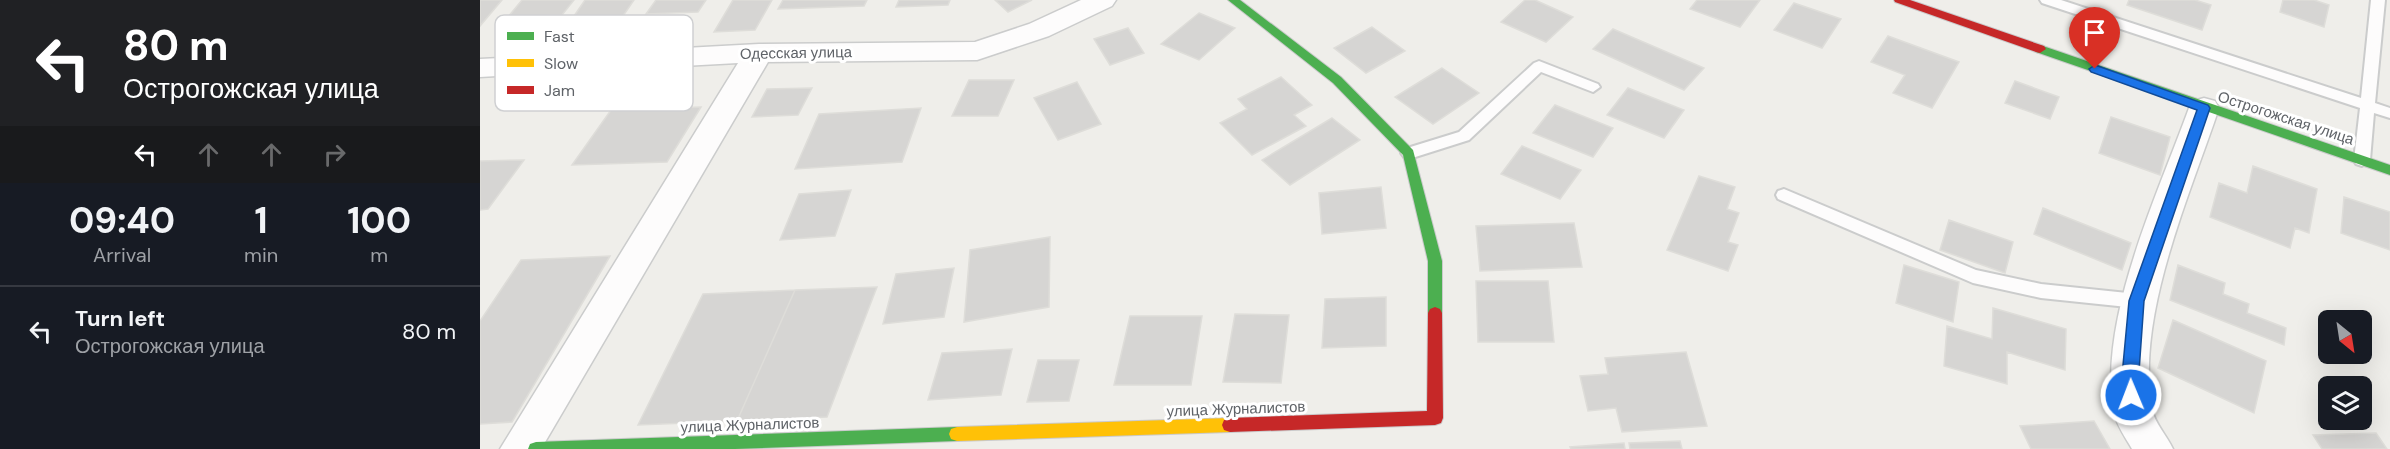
<!DOCTYPE html>
<html lang="en">
<head>
<meta charset="utf-8">
<style>
	body { margin:0; font-family:"DM Sans",sans-serif; background:#20242c; color:#f1f3f6; height:100vh; display:flex; flex-direction:column; font-size:22px; white-space:nowrap }
	* { box-sizing:border-box; margin:0 }
	p { font-size:20px; color:#9ea1a6 }
	.icon { flex:none; width:33px; height:33px; fill:none; stroke:currentColor; stroke-width:2; stroke-linecap:round; stroke-linejoin:round }
	.map { position:relative; flex:1; overflow:hidden }
	.drawer { display:flex; flex-direction:column; background:#171b24; width:480px }
	.drawer>* { flex:none }
	.hud { background:#202124; color:#fff; overflow:hidden }
	.needle { width:39px; rotate:150deg }
	.tools { position:absolute; left:1838px; top:310px; display:grid; gap:12px }
	.tools a { display:grid; place-items:center; width:54px; height:54px; border-radius:9px; background:#171b24; box-shadow:0 6px 24px #0002; font-size:30px }
	.pin { position:absolute; display:grid; place-items:center; width:51px; height:51px; color:#fff; margin:-62px -26px; border-radius:50% 50% 50% 0; rotate:-45deg; box-shadow:0 0 6px #0007 }
	.pin .icon { rotate:45deg }
	.me { position:absolute; width:66px; margin:-33px; rotate:359deg; stroke-linejoin:round; filter:drop-shadow(0 0 4px #0008) }
	.turn { display:flex; align-items:center; gap:21px; height:126px; padding:0 24px; font-size:27px }
	.turn .icon { width:78px; height:78px; stroke-width:2.5 }
	.turn b { display:block; font-size:42px; line-height:51px }
	.lanes { display:flex; align-items:center; height:57px; padding:0 24px; background:#0003; justify-content:center; gap:30px; direction:ltr }
	.lanes .off { opacity:.35 }
	.eta { display:flex; justify-content:space-evenly; align-items:center; height:102px; text-align:center }
	.eta b { font-size:36px; font-weight:700; line-height:42px }
	ul { padding:0; list-style:none }
	li { display:flex; align-items:center; gap:18px; height:90px; padding:0 24px; border-top:2px solid #363941 }
	li div { flex:1 }
	li b { display:block; font-size:22px }
	li em { font-style:normal }
	main { display:flex; flex:1; min-height:0 }
	.map>svg:first-child { display:block }
	.building { fill:#d6d5d3; stroke:#deddd9; stroke-width:1.5 }
	.lines { fill:none; stroke-linecap:round; stroke-linejoin:round }
	.lane-casing { stroke:#cbcccc; stroke-width:4 }
	.street-casing { stroke:#cbcccc; stroke-width:3 }
	.fast-casing { stroke:#cacacb; stroke-width:2 }
	.slow-casing { stroke:#cacacb; stroke-width:2 }
	.jam-casing { stroke:#cacacb; stroke-width:2 }
	.lane { fill:#fdfcfc; fill-rule:evenodd }
	.street { fill:#fdfcfc; fill-rule:evenodd }
	.fast { fill:#4caf50; fill-rule:evenodd }
	.slow { fill:#ffc107; fill-rule:evenodd }
	.jam { fill:#c62828; fill-rule:evenodd }
	.route { fill:#1a73e8; stroke:#114b97; stroke-width:1.5 }
	.labels { text-anchor:middle; stroke-width:6; stroke-linejoin:round; paint-order:stroke }
	.street-label { font-size:15px; fill:#5f6368; stroke:#fff }
	.key { fill:#fff; stroke:#cfd0d2; stroke-width:1.5 }
	.key-label { font-size:16px; fill:#5f6368 }
</style>
</head>
<body>
<main>
<section class="drawer">
<div class="hud">
<div class="turn"><svg class="icon" aria-label="left" viewBox="0 0 24 24"><path d="M17 20v-9H6M10 6l-5 5 5 5"/></svg><div><b>80 m</b>Острогожская улица</div></div>
<div class="lanes"><svg class="icon" aria-label="left" viewBox="0 0 24 24"><path d="M17 20v-9H6M10 6l-5 5 5 5"/></svg><svg class="icon off" aria-label="ahead" viewBox="0 0 24 24"><path d="M12 20V5M6 11l6-6 6 6"/></svg><svg class="icon off" aria-label="ahead" viewBox="0 0 24 24"><path d="M12 20V5M6 11l6-6 6 6"/></svg><svg class="icon off" aria-label="right" viewBox="0 0 24 24"><path d="M7 20v-9h11M14 6l5 5-5 5"/></svg></div>
</div>
<div class="eta">
<div><b>09:40</b><p>Arrival</p></div>
<div><b>1</b><p>min</p></div>
<div><b>100</b><p>m</p></div>
</div>
<ul>
<li><svg class="icon" aria-label="left" viewBox="0 0 24 24"><path d="M17 20v-9H6M10 6l-5 5 5 5"/></svg><div><b>Turn left</b><p>Острогожская улица</p></div><em>80 m</em></li>
</ul>
</section>
<div class="map">
<svg width="1910" height="449" viewBox="0 0 1910 449">
	<rect width="100%" height="100%" fill="#efeeea"/>
	<path class="building" d="M0,0H22L0,26Z
		M42,0H94L82,15L28,17Z
		M105,0H154L143,16L92,19Z
		M176,0H226L218,12L166,14Z
		M253,0H292L275,30L234,32Z
		M303,0H387L384,6L298,9Z
		M419,0H470L468,5L416,7Z
		M515,0H552L528,12Z
		M1045,0H1055L1093,17L1066,42L1021,22Z
		M1217,0H1280L1260,27L1210,9Z
		M1649,0H1715L1731,5L1722,30L1647,5Z
		M1803,0H1834L1849,5L1844,27L1800,12Z
		M1314,3L1361,19L1342,48L1294,30Z
		M719,13L755,28L719,60L681,44Z
		M892,27L925,51L886,73L854,48Z
		M648,28L664,53L630,65L614,39Z
		M1133,29L1224,68L1204,90L1113,49Z
		M1408,36L1479,62L1452,108L1413,93L1425,75L1391,62Z
		M962,68L999,93L953,124L915,97Z
		M801,77L832,105L814,115L826,126L772,155L740,123L767,109L758,99Z
		M489,80H534L518,116H472Z
		M1535,81L1579,97L1570,119L1525,103Z
		M597,82L621,124L578,140L554,98Z
		M332,88L318,115L272,117L287,89Z
		M1148,88L1204,110L1184,138L1127,115Z
		M1075,105L1133,128L1113,157L1053,133Z
		M221,107L187,162L92,165L131,110Z
		M441,108L422,162L315,169L339,114Z
		M1631,117L1690,137L1680,175L1619,153Z
		M852,118L880,140L810,185L782,160Z
		M1042,146L1101,170L1080,199L1021,174Z
		M44,160L8,209L0,210V161Z
		M1773,166L1837,189L1829,233L1815,228L1810,248L1730,217L1739,183L1767,193Z
		M1219,176L1255,187L1247,209L1259,213L1248,242L1258,245L1248,271L1187,250Z
		M901,187L906,228L842,234L839,193Z
		M371,190L355,236L300,240L319,194Z
		M1864,197L1910,212V250L1861,233Z
		M1563,208L1651,243L1642,270L1554,234Z
		M1469,220L1533,242L1525,273L1460,250Z
		M1094,223L1102,267L1000,271L996,226Z
		M570,237L569,307L484,322L490,250Z
		M130,256L32,422L0,424V321L41,260Z
		M1424,265L1479,282L1473,322L1416,303Z
		M1698,265L1745,283L1743,294L1769,304L1767,313L1806,328L1804,345L1690,300Z
		M474,268L464,317L403,324L416,274Z
		M996,281H1068L1074,342H998Z
		M397,287L347,417L257,421L315,290Z
		M315,290L257,421L158,425L223,294Z
		M906,297V346L842,348L845,299Z
		M1513,308L1586,329L1585,370L1527,352V384L1464,366L1467,326L1512,339Z
		M755,314L809,315L801,383L743,382Z
		M650,316H722L711,385H634Z
		M1693,320L1786,361L1774,413L1678,368Z
		M532,349L521,395L448,400L462,353Z
		M1206,352L1227,426L1142,432L1136,408L1108,411L1100,376L1128,374L1125,358Z
		M558,360H599L589,401L547,402Z
		M1614,421L1630,449H1551L1540,426Z
		M1896,433L1907,449H1842L1833,435Z
		M1200,441L1202,449H1150L1149,443Z
		M1144,443L1145,449H1091L1090,447Z"/>
	<g class="lines">
		<defs>
			<path id="lane" d="M1560,0H1581L1881,98L1891,0H1905L1895,103L1910,108V118L1894,113L1890,160L1882,166L1876,164L1874,160L1880,108L1562,3Z
				M1059,61L1118,84L1120,87L1113,92L1061,72L989,140L929,159L924,157L921,153L924,149L979,132L1054,63Z
				M1304,189L1496,270L1561,284L1657,294L1663,296L1666,301L1663,306L1657,308L1561,298L1493,283L1298,199L1296,195L1298,191Z"/>
			<path id="street" d="M601,0H636L632,6L569,36L497,60L288,62L61,449H20L258,63L0,77V59L279,44L495,42L549,24Z
				M1724,98L1735,101L1739,108C1710,195 1655,317 1672,409C1674,422 1687,436 1693,449H1652C1646,438 1636,425 1634,412C1617,321 1678,194 1709,108L1713,101Z"/>
			<path id="fast" d="M748,0H760L861,77L933,150L962,261V313L960,317L955,319L950,317L948,313V261L923,155L853,83Z
				M1560,45L1910,165V175L1556,52L1554,49L1556,46Z
				M477,427L483,429L485,434L483,439L477,441L255,449H48L50,444L56,442Z"/>
			<path id="slow" d="M750,418L756,420L758,425L756,430L750,432L477,441L471,439L469,434L471,429L477,427Z"/>
			<path id="jam" d="M1414,0H1430L1564,46L1566,49L1560,53L1556,52L1415,2Z
				M955,307L960,309L962,313L963,418L961,423L955,425L750,432L744,430L742,425L744,420L750,418L947,411L948,313L950,309Z"/>
		</defs>
		<use href="#lane" class="lane-casing"/>
		<use href="#street" class="street-casing"/>
		<use href="#fast" class="fast-casing"/>
		<use href="#slow" class="slow-casing"/>
		<use href="#jam" class="jam-casing"/>
		<use href="#lane" class="lane"/>
		<use href="#street" class="street"/>
		<use href="#fast" class="fast"/>
		<use href="#slow" class="slow"/>
		<use href="#jam" class="jam"/>
	</g>
	<path class="route" d="M1615,65L1728,105L1730,108L1664,301L1657,400H1646L1642,376L1649,301L1717,110L1611,72L1609,69Z"/>
	<g class="labels">
		<g class="street-label">
			<text transform="translate(316 53) rotate(-1)" y="5">Одесская улица</text>
			<text transform="translate(1806 118) rotate(18)" y="5">Острогожская улица</text>
			<text transform="translate(756 409) rotate(-2)" y="5">улица Журналистов</text>
			<text transform="translate(270 425) rotate(-2)" y="5">улица Журналистов</text>
		</g>
	</g>
	<rect x="15" y="15" width="198" height="96" rx="9" class="key"/>
	<rect x="27" y="32" width="27" height="8" fill="#4caf50"/>
	<rect x="27" y="59" width="27" height="8" fill="#ffc107"/>
	<rect x="27" y="86" width="27" height="8" fill="#c62828"/>
	<g class="key-label">
		<text x="64" y="42">Fast</text>
		<text x="64" y="69">Slow</text>
		<text x="64" y="96">Jam</text>
	</g>
</svg>
<div class="tools">
<a><svg class="needle" viewBox="-14 -14 28 28"><path d="M0-13l5 13h-10z" fill="#e53935"/><path d="M0 13l5-13h-10z" fill="#9ea1a6"/></svg></a>
<a><svg class="icon" aria-label="layers" viewBox="0 0 24 24"><path d="M12 4l9 5-9 5-9-5zM3 14l9 5 9-5"/></svg></a>
</div>
<div class="pin" style="left:1615px;top:69px;background:#d93025"><svg class="icon" aria-label="arrive" viewBox="0 0 24 24"><path d="M6 21V4h12l-3 4 3 4H6"/></svg></div>
<svg class="me" style="left:1651px;top:395px" viewBox="-20 -20 40 40"><circle r="17" fill="#1a73e8" stroke="#fff" stroke-width="3"/><path d="M0-11L8 9 0 5-8 9z" fill="#fff"/></svg>
</div>
</main>
</body>
</html>
